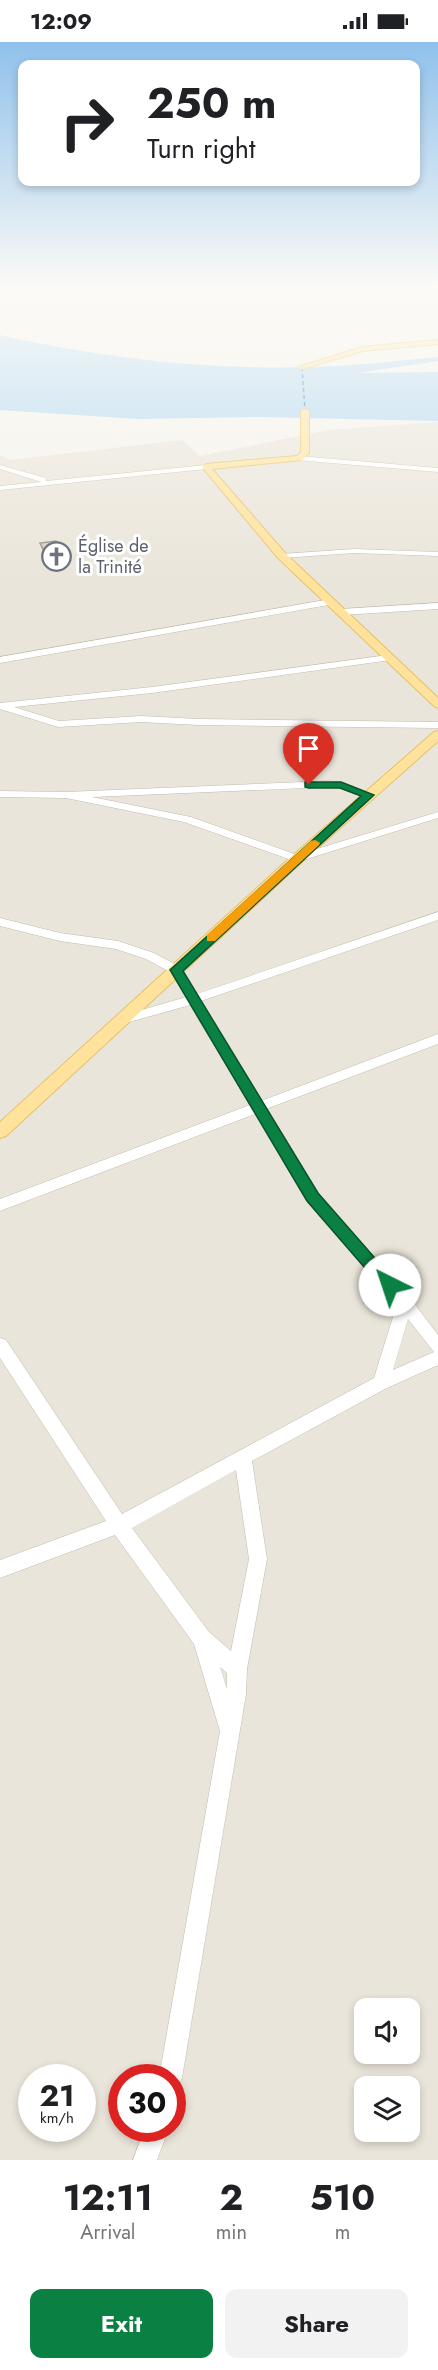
<!DOCTYPE html>
<html lang="en">
<head>
<meta charset="utf-8">
<style>
	body { margin:0; font-family:Jost,sans-serif; background:#f2f2f2; color:#202124; height:100vh; display:flex; flex-direction:column; font-size:22px; white-space:nowrap }
	* { box-sizing:border-box; margin:0 }
	p { font-size:20px; color:#757577 }
	.icon { flex:none; width:33px; height:33px; fill:none; stroke:currentColor; stroke-width:2; stroke-linecap:round; stroke-linejoin:round }
	.map { position:relative; height:2118px; overflow:hidden }
	.panel { display:flex; flex-direction:column; background:#fff; flex:1 }
	.panel>* { flex:none }
	.guide { position:absolute; left:18px; top:18px; width:402px; height:126px; border-radius:12px; box-shadow:0 3px 9px #0003; background:#fff; color:#202124; overflow:hidden }
	.controls { position:absolute; left:354px; top:1956px; display:grid; gap:12px }
	.controls a { display:grid; place-items:center; width:66px; height:66px; border-radius:12px; background:#fff; box-shadow:0 3px 9px #0003; font-size:30px }
	.speed { position:absolute; left:18px; top:2022px; display:flex; gap:12px; font-size:30px; font-weight:700; text-align:center }
	.speed>* { display:grid; place-content:center; width:78px; height:78px; border-radius:50%; background:#fff; box-shadow:0 3px 9px #0003; line-height:1 }
	.speed small { font-size:15px; font-weight:400 }
	.speed .limit { border:9px solid #d22; background:#fff; color:#111 }
	.pin { position:absolute; display:grid; place-items:center; width:51px; height:51px; color:#fff; margin:-62px -26px; border-radius:50% 50% 50% 0; rotate:-45deg; box-shadow:0 0 6px #0007 }
	.pin .icon { rotate:45deg }
	.me { position:absolute; width:66px; margin:-33px; rotate:319deg; stroke-linejoin:round; filter:drop-shadow(0 0 4px #0008) }
	.turn { display:flex; align-items:center; gap:21px; height:126px; padding:0 30px; font-size:27px }
	.turn .icon { width:78px; height:78px; stroke-width:2.5 }
	.turn b { display:block; font-size:42px; line-height:51px }
	.eta { display:flex; justify-content:space-evenly; align-items:center; height:102px; text-align:center }
	.eta b { font-size:36px; font-weight:700; line-height:42px }
	.action { display:flex; gap:12px; margin-top:auto; padding:12px 30px }
	.action a { flex:1; height:69px; border-radius:12px; background:#0b8043; color:#fff; font-size:24px; font-weight:700; line-height:69px; text-align:center }
	.action a+a { background:#f2f2f2; color:#202124 }
	.status { display:flex; justify-content:space-between; align-items:center; height:42px; padding:0 30px; background:#fff; direction:ltr }
	.status svg { height:16px; fill:currentColor }
	.map>svg:first-child { display:block }
	.residential { fill:#eae5da; fill-rule:evenodd }
	.water { fill:#a9d4f2 }
	.lines { fill:none; stroke-linecap:round; stroke-linejoin:round }
	.ferry { stroke:#2e7ab2; stroke-width:1.5; stroke-dasharray:4 3; stroke-linecap:butt }
	.minor-casing { stroke:#c2bbae; stroke-width:1 }
	.major-casing { stroke:#e6c16a; stroke-width:2 }
	.minor { fill:#fff; fill-rule:evenodd }
	.major { fill:#ffe39c; fill-rule:evenodd }
	.wall { fill:#bab2a6 }
	.shaded-wall { fill:#979187 }
	.building { fill:#d8cfc1; stroke:#979187; stroke-width:1.5 }
	.route { fill:#0b8043; stroke:#07532c; stroke-width:1.5 }
	.slow { fill:#f59e0b }
	.labels { text-anchor:middle; stroke-width:6; stroke-linejoin:round; paint-order:stroke }
	.far-worship-label { font-size:18px; fill:#5b616d; stroke:#fff; text-anchor:start }
</style>
</head>
<body>
<div class="status"><b>12:09</b><svg viewBox="0 0 49 12"><path d="M0 12V9h3v3zM5 12V6h3v6zM10 12V3h3v9zM15 12V0h3v12zM26 1h20v11H26zM47 4h2v5h-2z"/></svg></div>
<div class="map">
<svg width="438" height="2118" viewBox="0 0 438 2118">
	<rect width="100%" height="100%" fill="#f6f3ec"/>
	<path class="residential" d="M438,380V2118H0V413L10,418L182,398L200,414L328,388ZM364,1966H410V2012H364ZM32,2036H82V2086H32ZM122,2036H172V2086H122ZM364,2044H410V2090H364Z"/>
	<path class="water" d="M0,293C101,316 206,328 310,325C353,324 395,319 438,315V319L357,331L438,330V379L261,375L138,377L0,368Z"/>
	<g class="lines">
		<path class="ferry" d="M302,325L305,368"/>
		<defs>
			<path id="minor" d="M299,414L438,426V430L296,418L295,416Z
				M0,423L46,436V439L206,423L210,425L206,427L0,448V444L41,440L0,427Z
				M354,507L438,510V514L354,511L282,516L278,514L282,512Z
				M331,557L334,558V562L0,621V615Z
				M438,561V567L342,573L338,570L342,567Z
				M388,613L391,614V618L152,651L14,665L59,679L141,674L198,677L438,680V686L198,683L141,680L58,685L0,667V661L152,645Z
				M328,739L345,741L373,753L368,756L339,746L328,745L92,755L191,775L297,813L438,770V776L297,820L184,780L66,756L0,755V749L66,750Z
				M438,870V878L201,959L261,1059L438,992V1002L266,1067L317,1151L410,1256L438,1293V1323L387,1346L252,1419L267,1517L247,1627L246,1652L182,2036L178,2044L172,2047V2036H159L220,1689L194,1602L115,1493L0,1536V1518L106,1479L0,1316V1296L6,1298L122,1472L374,1336L397,1262L307,1159L255,1072L0,1169V1157L250,1063L190,963L122,982L116,978L118,975L186,955L172,931L146,917L116,907L60,899L0,884V876L60,891L118,899L154,911L180,925L197,952ZM408,1277L434,1310L393,1328ZM236,1428L249,1517L231,1609L209,1590L132,1486ZM220,1625L227,1631V1647Z
				M145,2086H169L157,2118H133Z"/>
			<path id="major" d="M438,298V302L363,309L302,327L298,325L362,305Z
				M305,367L309,369V411L302,418L212,427L286,512L438,656V666L434,664L278,516L202,425L206,422L297,414L301,410V369Z
				M438,689V699L302,820L6,1094L0,1096V1080L292,814L434,690Z"/>
		</defs>
		<use href="#minor" class="minor-casing"/>
		<use href="#major" class="major-casing"/>
		<use href="#minor" class="minor"/>
		<use href="#major" class="major"/>
	</g>
	<path class="wall" d="M40,501L65,520L49,522L41,505Z"/>
	<path class="shaded-wall" d="M65,516V520L49,522V518Z"/>
	<path class="building" d="M56,499L65,516L49,518L40,501Z"/>
	<linearGradient id="sky" x2="0" y2="1"><stop stop-color="#8fc1ec"/><stop offset="0.45" stop-color="#fbfaf6"/><stop offset="1" stop-color="#fbfaf6" stop-opacity="0"/></linearGradient>
	<rect width="438" height="542" fill="url(#sky)"/>
	<path class="route" d="M305,740H341L374,753L183,929L318,1151L395,1239L397,1243L395,1248L390,1250L384,1248L307,1159L170,928L361,754L340,746H309L305,745Z"/>
	<path class="slow" d="M315,798L320,801L319,803L215,899H207V893L311,799Z"/>
	<defs>
		<symbol id="church-ring" viewBox="-11 -11 22 22"><circle r="9.5" fill="#fff" stroke="#6b7280" stroke-width="1.5"/><path d="M-1.2-6h2.4v3.5h3.3v2.4h-3.3V6h-2.4V-.1h-3.3v-2.4h3.3Z" fill="#6b7280"/></symbol>
	</defs>
	<g fill-rule="evenodd">
		<use href="#church-ring" x="40" y="498" width="33" height="33"/>
	</g>
	<g class="labels">
		<g class="far-worship-label">
			<text x="78" y="510">Église de<tspan x="78" dy="21">la Trinité</tspan></text>
		</g>
	</g>
</svg>
<div class="controls">
<a><svg class="icon" aria-label="sound" viewBox="0 0 24 24"><path d="M4 9h4l5-4v14l-5-4H4zM17 9q2 3 0 6"/></svg></a>
<a><svg class="icon" aria-label="layers" viewBox="0 0 24 24"><path d="M12 4l9 5-9 5-9-5zM3 14l9 5 9-5"/></svg></a>
</div>
<div class="speed"><div>21<small>km/h</small></div><div class="limit">30</div></div>
<div class="pin" style="left:309px;top:743px;background:#d93025"><svg class="icon" aria-label="arrive" viewBox="0 0 24 24"><path d="M6 21V4h12l-3 4 3 4H6"/></svg></div>
<svg class="me" style="left:390px;top:1243px" viewBox="-20 -20 40 40"><circle r="19" fill="#fff"/><path d="M0-13L10 11 0 6-10 11z" fill="#0b8043"/></svg>
<div class="guide">
<div class="turn"><svg class="icon" aria-label="right" viewBox="0 0 24 24"><path d="M7 20v-9h11M14 6l5 5-5 5"/></svg><div><b>250 m</b>Turn right</div></div>
</div>
</div>
<section class="panel">
<div class="eta">
<div><b>12:11</b><p>Arrival</p></div>
<div><b>2</b><p>min</p></div>
<div><b>510</b><p>m</p></div>
</div>
<div class="action"><a>Exit</a><a>Share</a></div>
</section>
</body>
</html>
